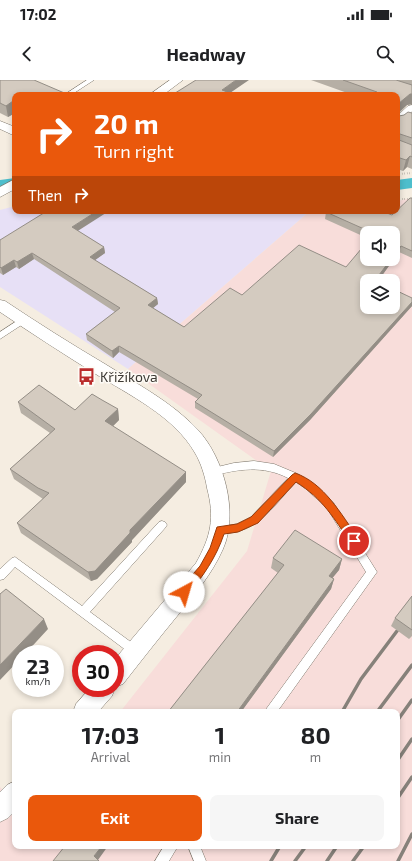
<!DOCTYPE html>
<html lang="en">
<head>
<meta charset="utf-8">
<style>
	body { margin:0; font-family:"Exo 2",sans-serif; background:#f6f6f6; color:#202124; height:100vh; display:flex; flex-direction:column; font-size:15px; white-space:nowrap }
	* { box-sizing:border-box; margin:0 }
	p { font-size:13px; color:#757577 }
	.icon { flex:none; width:22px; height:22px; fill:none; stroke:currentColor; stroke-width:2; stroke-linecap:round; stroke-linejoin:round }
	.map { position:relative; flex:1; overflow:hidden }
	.drawer { position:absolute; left:12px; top:629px; width:388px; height:140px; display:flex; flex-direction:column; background:#fff; border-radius:8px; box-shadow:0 2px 6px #0003 }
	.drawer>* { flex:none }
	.hud { position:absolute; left:12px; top:12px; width:388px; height:122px; border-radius:8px; box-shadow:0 2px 6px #0003; background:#ea580c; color:#fff; overflow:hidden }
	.buttons { position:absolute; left:360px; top:146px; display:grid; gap:8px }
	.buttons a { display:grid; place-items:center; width:40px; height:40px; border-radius:8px; background:#fff; box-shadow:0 2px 6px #0003; font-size:20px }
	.speed { position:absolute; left:12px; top:565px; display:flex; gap:8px; font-size:20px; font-weight:700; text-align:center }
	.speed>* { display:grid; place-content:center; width:52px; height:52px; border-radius:50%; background:#fff; box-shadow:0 2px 6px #0003; line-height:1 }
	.speed small { font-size:10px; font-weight:400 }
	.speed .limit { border:6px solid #d22; background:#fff; color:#111 }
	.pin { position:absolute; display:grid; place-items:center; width:34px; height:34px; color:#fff; margin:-17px; border:2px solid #fff; border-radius:50%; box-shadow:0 1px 4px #0007 }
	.me { position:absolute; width:44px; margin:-22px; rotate:39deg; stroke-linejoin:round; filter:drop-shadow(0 0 3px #0008) }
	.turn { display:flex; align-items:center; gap:14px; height:84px; padding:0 16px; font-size:18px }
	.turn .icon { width:52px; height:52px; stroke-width:2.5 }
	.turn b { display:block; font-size:28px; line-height:34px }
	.then { display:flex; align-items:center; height:38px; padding:0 16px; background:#0003; gap:8px; font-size:15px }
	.eta { display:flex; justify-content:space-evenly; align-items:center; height:68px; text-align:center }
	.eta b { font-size:24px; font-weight:700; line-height:28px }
	.cta { display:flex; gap:8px; margin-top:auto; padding:8px 16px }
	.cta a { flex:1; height:46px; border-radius:8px; background:#ea580c; color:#fff; font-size:16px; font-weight:700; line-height:46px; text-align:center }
	.cta a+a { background:#f6f6f6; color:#202124 }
	.status { display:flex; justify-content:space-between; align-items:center; height:28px; padding:0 20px; background:#fff; direction:ltr }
	.status svg { height:11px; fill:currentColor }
	header { display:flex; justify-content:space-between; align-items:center; height:52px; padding:0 16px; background:#fff; font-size:18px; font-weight:700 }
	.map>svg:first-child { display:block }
	.commercial { fill:#e7e0f6 }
	.industrial { fill:#f8ddda; fill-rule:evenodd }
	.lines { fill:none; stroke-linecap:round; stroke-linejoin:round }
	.canal { fill:#4dbecc; fill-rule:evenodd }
	.service-casing { stroke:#7f786d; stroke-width:1 }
	.minor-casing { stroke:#7f786d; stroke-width:1 }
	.path-far1 { stroke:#a19b92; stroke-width:2; stroke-dasharray:0.5 2; stroke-linecap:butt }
	.path { stroke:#a19b92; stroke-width:3; stroke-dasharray:1 3.5; stroke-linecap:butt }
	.service { fill:#fff; fill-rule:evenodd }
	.minor { fill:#fff; fill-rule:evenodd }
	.rail { stroke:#86817a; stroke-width:3.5 }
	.wall { fill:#b6afa5 }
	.shaded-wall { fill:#948e86 }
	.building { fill:#d4cbc0; stroke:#948e86 }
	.route { fill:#ea580c; stroke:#983908 }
	.labels { text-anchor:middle; stroke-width:3; stroke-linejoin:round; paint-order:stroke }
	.poi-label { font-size:14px; fill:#3d3a35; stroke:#fefbf6; text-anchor:start }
</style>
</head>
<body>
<div class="status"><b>17:02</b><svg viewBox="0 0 49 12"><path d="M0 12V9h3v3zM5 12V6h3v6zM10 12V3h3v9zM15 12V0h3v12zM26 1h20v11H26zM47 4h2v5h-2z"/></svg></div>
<header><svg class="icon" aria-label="back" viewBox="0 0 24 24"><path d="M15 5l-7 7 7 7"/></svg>Headway<svg class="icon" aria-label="search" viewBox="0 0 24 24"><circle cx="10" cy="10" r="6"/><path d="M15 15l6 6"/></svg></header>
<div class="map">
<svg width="412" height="781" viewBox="0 0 412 781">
	<rect width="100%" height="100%" fill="#f5ede1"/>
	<path class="commercial" d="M15,126V131H310L128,289L0,207V130Z"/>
	<path class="industrial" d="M412,118V781H0V707L15,722V766H397V632H120L247,471L271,391L128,289L310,131H397V121ZM367,153H393V179H367ZM367,201H393V227H367Z"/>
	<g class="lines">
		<path class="canal" d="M15,98V108L0,110V100Z
			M412,98V108L397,110V100Z"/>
		<defs>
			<path id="service" d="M87,0H94L71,15H64Z
				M23,237L27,240L26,242L0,259V252Z
				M254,381L274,384L298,394L312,403L333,422L377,492L277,632H264L366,492L327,428L306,409L296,402C277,422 259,450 230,453C226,454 222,454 218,453L216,450L218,447L237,444L251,437L288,398C263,385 238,389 212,396L209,395L207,392L209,389L234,383Z
				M162,441L165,442L167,445L165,448L90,532L139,568L140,572L139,576L135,577L15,487L4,499L0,500V489L12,478L15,477L82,526L159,442Z
				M164,766H178L169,781H155Z
				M188,766H200L206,781H194Z"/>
			<path id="minor" d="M170,0H183L163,15H149Z
				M412,25V34L401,45L397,46V36L408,26Z
				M0,41L15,47V56L0,49Z
				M15,99V109L0,117V107Z
				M0,220L5,221C38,243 71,264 105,284C137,304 172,322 198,350C224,378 239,433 223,469C212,494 195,514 178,535C159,558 141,581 123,604L115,607V579L196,483C211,456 215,438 207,408C205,396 201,383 195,373C174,336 129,315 94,293C62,273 31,253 0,232Z
				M90,608H115L112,616L98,632H73L76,624Z
				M15,701V731L8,738L0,742V712L7,705Z"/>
		</defs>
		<use href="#service" class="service-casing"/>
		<use href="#minor" class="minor-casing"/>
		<path class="path-far1" d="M397,94L412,93
			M397,119H412"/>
		<path class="path" d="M55,608L58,611"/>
		<use href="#service" class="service"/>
		<use href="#minor" class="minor"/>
		<path class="rail" d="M342,632L361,599L397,551
			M377,632L412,585
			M397,641L412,620
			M397,681L412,659
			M397,719L412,697
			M271,781L280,766
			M295,781L306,766
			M327,781L337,766
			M353,781L364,766
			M398,781L412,754"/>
	</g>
	<path class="wall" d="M0,0L15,15V33L8,37L0,33Z
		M311,0H412V24L407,25L399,33V36L404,35L411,33L412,31V89L407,87L403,91L397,89V15H353Z
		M412,118V178L399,172L381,197L367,201L412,218V226L310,340L273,377L195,328V322L198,319L119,272L113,278L87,260L86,254L115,232L34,179L19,189L16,187L3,195L0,193V160L78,151L104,167L105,173L95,180L157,218L158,224L153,228L184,247L242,215L346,187L393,153H367V158L325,139L326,132L392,135Z
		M18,322L75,330L118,329L119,340L113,346L186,402L132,460V462L97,499L91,501L21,453L17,443L43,419L14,399L10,389L50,353L21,333Z
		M273,478L342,479L339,490L332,498L334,499L331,509L241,632H168L278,493L271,488Z
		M412,516V556L409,559L391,546L395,538Z"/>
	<path class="shaded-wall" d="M236,0H249L230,13V15L222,10Z
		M410,14H412V24L407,25L397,34L398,24Z
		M13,21L15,29V33L8,37L6,26Z
		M410,76L407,87L403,91L406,80Z
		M97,131H109L73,154L72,147Z
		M401,166L399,172L378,201L379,195L391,179H393V176Z
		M104,167L105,173L91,183L90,177Z
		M32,173L34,179L19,189L17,182Z
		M14,180L16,187L3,195L1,188Z
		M157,218L158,224L148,232V225Z
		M412,222V226L310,340L273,377L274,371Z
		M119,266V272L113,278L112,271Z
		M118,329L119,340L107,352L105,341Z
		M186,392V402L132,460V462L97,499L91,501L88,492L130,450Z
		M342,479L339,490L326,506L329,496Z
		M334,499L331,509L241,632H237Z
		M44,539L48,549L25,574H21V578L0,600V585Z
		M102,766H108L98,780L94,776Z"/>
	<path class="building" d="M0,0H34L69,15H15V22L13,21L6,26L0,23Z
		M196,0H236L222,10L230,13V15H172Z
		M343,0H396L412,5V14H410L398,24L399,36L404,35L408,32L412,33V58L400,54L398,55L399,60L412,65V77L410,76L406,80L397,77V15H374L377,12Z
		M410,118H412V171L401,166L393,176V153H373L326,132L328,131H382L392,135Z
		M47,131H97L72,147L104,167L90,177L157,218L148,225L184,247L230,208L242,215L299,165L346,187L367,162V179H391L379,195L385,201H367V227H393V209L412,218V222L311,334L274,371L195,322L202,315L119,266L112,271L86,254L120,228L32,173L17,182L14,180L1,188L0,187V160Z
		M39,305L75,330L92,314L102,320L118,329L105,341L186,392L130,450V453L95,491L88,492L17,443L49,413L38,408L10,389L55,349L18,322Z
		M295,450L342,479L329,496L334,499L237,632H168L284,485L273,478Z
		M6,509L44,539L0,585V514Z
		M412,516V550L395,538Z
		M65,766H102L94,776L99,781H53Z"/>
	<path class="route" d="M295,393C324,403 341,434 358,458L359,461L358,464L354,465L351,464C334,438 323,419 296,402L258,443L238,452L224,454C216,478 203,496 187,516L184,517L180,516L179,512L180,509L200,486L210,468L217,447L237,444L251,437L292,395Z"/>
	<defs>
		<symbol id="bus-bare" viewBox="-9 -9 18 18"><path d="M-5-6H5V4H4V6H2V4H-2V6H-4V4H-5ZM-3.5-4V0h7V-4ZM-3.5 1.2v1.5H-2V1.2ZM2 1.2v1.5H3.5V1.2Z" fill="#ba2b2b" stroke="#fefbf6" stroke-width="2.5" paint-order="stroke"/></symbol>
	</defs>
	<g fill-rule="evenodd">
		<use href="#bus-bare" x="74" y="284" width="25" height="25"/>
	</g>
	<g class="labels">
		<g class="poi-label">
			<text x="100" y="302">Křižíkova</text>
		</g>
	</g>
</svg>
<div class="buttons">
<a><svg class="icon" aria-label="sound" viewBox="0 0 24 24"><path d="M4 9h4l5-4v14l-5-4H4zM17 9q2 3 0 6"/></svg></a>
<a><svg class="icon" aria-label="layers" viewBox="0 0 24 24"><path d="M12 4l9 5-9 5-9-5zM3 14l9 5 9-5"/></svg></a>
</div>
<div class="speed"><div>23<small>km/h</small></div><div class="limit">30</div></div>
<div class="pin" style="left:354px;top:461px;background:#d93025"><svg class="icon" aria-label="arrive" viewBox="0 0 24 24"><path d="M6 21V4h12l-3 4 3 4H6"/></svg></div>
<svg class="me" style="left:184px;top:512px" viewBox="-20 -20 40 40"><circle r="19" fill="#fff"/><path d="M0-13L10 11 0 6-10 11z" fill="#ea580c"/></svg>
<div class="hud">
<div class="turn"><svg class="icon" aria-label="right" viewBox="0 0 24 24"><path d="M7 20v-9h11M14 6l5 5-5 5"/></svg><div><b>20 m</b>Turn right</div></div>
<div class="then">Then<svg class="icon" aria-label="right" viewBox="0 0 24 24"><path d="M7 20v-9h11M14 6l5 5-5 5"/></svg></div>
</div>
<section class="drawer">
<div class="eta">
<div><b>17:03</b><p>Arrival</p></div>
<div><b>1</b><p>min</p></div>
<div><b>80</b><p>m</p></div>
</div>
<div class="cta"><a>Exit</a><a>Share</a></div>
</section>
</div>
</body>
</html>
